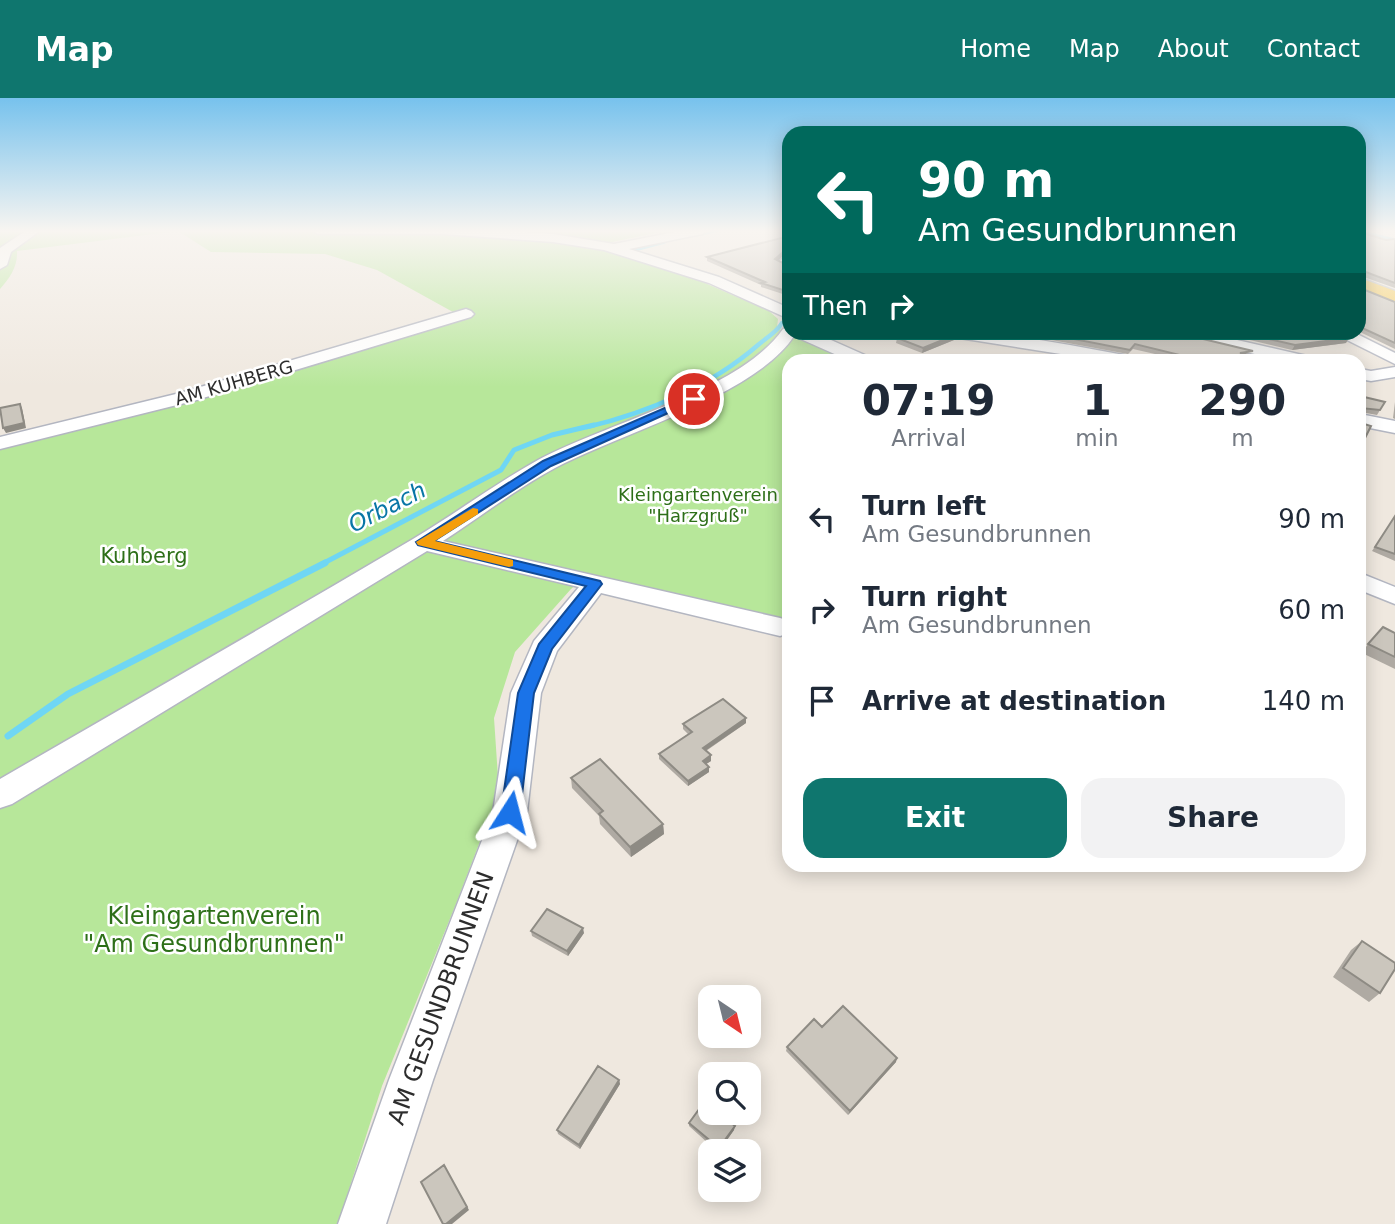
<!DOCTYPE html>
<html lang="en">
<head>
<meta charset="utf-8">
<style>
	body { margin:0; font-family:"DejaVu Sans",sans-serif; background:#f2f2f3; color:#1f2937; height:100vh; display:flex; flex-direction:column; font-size:26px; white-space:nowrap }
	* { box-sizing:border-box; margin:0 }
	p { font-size:23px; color:#747a83 }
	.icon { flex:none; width:38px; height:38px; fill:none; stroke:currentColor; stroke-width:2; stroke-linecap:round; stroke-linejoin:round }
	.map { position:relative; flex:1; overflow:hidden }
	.sheet { position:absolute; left:782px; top:256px; width:584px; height:518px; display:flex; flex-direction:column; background:#fff; border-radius:21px; box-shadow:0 4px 18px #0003 }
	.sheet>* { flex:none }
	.banner { position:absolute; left:782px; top:28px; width:584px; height:214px; border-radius:21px; box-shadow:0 4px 18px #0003; background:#00695c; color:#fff; overflow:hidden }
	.needle { width:46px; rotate:145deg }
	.tools { position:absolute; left:698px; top:887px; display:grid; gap:14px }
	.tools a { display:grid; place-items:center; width:63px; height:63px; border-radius:14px; background:#fff; box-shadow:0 4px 18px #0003; font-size:35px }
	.pin { position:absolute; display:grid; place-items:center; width:60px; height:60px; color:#fff; margin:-30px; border:4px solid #fff; border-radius:50%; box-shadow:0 2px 7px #0007 }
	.me { position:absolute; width:77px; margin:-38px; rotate:9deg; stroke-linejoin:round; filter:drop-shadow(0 0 5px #0008) }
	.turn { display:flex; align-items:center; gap:24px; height:147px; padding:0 21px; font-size:32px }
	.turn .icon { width:91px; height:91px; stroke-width:2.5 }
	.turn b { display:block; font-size:49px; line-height:60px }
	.then { display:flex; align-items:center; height:66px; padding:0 21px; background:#0003; gap:14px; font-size:26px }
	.eta { display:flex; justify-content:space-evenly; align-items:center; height:119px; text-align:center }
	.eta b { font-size:42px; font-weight:600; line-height:49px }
	.action { display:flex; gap:14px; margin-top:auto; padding:14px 21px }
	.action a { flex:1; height:80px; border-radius:21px; background:#0f766e; color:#fff; font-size:28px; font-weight:600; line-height:80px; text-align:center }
	.action a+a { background:#f2f2f3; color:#1f2937 }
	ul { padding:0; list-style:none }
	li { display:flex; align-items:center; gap:21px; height:91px; padding:0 21px }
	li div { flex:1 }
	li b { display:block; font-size:26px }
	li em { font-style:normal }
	header { display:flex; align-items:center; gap:42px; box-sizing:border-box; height:98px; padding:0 35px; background:#0f766e; color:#fff }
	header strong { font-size:33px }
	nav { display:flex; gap:38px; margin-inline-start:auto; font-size:24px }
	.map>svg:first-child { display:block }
	.green { fill:#b7e79a }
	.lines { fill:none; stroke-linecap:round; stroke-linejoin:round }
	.stream-far3 { stroke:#6fd6f4; stroke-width:3.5 }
	.stream-far2 { stroke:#6fd6f4; stroke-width:4.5 }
	.stream-far1 { stroke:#6fd6f4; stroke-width:5 }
	.stream { stroke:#6fd6f4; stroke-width:7 }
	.minor-casing { stroke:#b3b6c1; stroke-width:3 }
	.primary-casing { stroke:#c8c8c8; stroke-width:3 }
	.minor { fill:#fff; fill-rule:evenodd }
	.primary { fill:#f7cd5c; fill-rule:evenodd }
	.wall { fill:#afaaa3 }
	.shaded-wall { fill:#8e8b84 }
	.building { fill:#cbc6bd; stroke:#8e8b84; stroke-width:2 }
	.route { fill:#1a73e8; stroke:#114b97; stroke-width:2 }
	.slow { fill:#f59e0b }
	.labels { text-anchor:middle; stroke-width:5; stroke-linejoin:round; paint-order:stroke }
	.far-street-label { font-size:18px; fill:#2d2d2d; stroke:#fff }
	.far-park-label { font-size:18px; fill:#2d6f18; stroke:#fff }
	.park-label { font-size:21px; fill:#2d6f18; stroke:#fff }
	.water-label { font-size:23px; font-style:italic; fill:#0876a6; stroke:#fff }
	.near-park-label { font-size:24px; fill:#2d6f18; stroke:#fff }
	.near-street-label { font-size:24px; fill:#2d2d2d; stroke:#fff }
</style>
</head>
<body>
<header>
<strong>Map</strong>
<nav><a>Home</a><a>Map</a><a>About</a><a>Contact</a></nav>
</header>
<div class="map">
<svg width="1395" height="1126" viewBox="0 0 1395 1126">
	<rect width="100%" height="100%" fill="#efe8df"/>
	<path class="green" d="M0,132H670L593,148L705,185L769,213L778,221L777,230L846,262H789V523L588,476L571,491L515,554L494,620L499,694L456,806L382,988L338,1126H0V348L462,219L377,172L325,156L211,154L178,133L17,153C18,168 10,180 0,191Z"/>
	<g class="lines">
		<path class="stream-far3" d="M1360,134L1395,142
			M696,137L718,132
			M634,152L664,144"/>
		<path class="stream-far2" d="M587,329C647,315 711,288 758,247C766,240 777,234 782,225"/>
		<path class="stream-far1" d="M322,466L501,372L514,352L552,337L594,327"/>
		<path class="stream" d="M8,638L68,596L325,465"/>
		<defs>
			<path id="minor" d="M27,132H41L11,154L7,167L0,171V150Z
				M312,132H491L553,136L614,146L685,132H708L702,136L629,151L719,179L789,210V221L709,185L604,152L553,144L443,136H318Z
				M784,160L789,161V170L777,164Z
				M466,211L471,213L474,216L471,219L193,303L0,351V339L180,295Z
				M789,229V234H813L867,258L870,262H848L794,238C756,297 619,336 555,370C516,391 480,419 443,443L780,520L789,523V535L780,538L601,495L557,553L541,595L527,714L433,982L386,1126H338L389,982L493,714L511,595L534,543L579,489L427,453L12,706L0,710V681C138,601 276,522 413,441C455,416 495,386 538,362C606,325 740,293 783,231Z
				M945,234C1006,234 1064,246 1124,257L1133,262H1099L953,239Z
				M1171,234H1202L1307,258L1310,262H1281L1173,237Z
				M1331,234H1353L1395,255V266Z
				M1395,269V279L1371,283L1360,281V271L1371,273Z
				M1360,316L1395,323V335L1360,328Z
				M1360,475L1395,489V506L1360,492Z"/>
			<path id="primary" d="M1360,180L1395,193V206L1360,193Z"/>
		</defs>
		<use href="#minor" class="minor-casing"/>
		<use href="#primary" class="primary-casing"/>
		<use href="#minor" class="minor"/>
		<use href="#primary" class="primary"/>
	</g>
	<path class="wall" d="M1360,134L1386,142L1395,141V190L1361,178H1360Z
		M789,138V159L783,158L778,162L789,168V198L761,189V187L707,163V159Z
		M1360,182V190L1395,204V251L1360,234Z
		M983,234H1174L1251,257L1272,262H1176L1177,261L1133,251L1128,256L1035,239Z
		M1216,234H1338L1346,245L1292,252Z
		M897,240L954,242L922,255L896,245Z
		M1360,298L1385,304L1377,317L1361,314Z
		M1395,304V321L1393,320Z
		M1395,418V463L1372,453Z
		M1395,535V571L1362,555L1368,546Z
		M746,620V625L706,653L711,657V663L706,666L709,669V674L688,688L659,661V656L688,636L683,631V626Z
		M571,680L663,726L664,736L631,759L600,726L599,718L572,690Z
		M1171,766H1186L1179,773Z
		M531,833L584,835L568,858L532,838Z
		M1362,843L1380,895L1369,904L1333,879L1351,852Z
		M822,929L896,964L848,1017L786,953L787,949Z
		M619,982L620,986L580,1051L558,1036L557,1032Z
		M689,1025L734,1032L719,1054H718L689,1028Z"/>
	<path class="shaded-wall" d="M783,154V158L775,165V161Z
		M955,237L954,242L922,255L923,250Z
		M1349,240L1346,245L1292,252L1295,247Z
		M20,306L22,310L26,330L6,335L3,330Z
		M746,620V625L702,655L703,650Z
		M711,657V663L703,668V663Z
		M709,669V674L688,688V683Z
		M663,726L664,736L631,759L630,749Z
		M583,830L584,835L568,858L567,853Z
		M897,960L896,964L848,1017L850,1013Z
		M619,982L620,986L580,1051L579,1047Z
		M735,1028L734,1032L718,1054L719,1050Z
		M446,1070L469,1112L452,1126H446Z"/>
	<path class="building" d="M1360,134L1386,142L1395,141V185L1363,173L1360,176Z
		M789,138V155L783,154L775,161L789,168V194L761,185L765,184L707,159Z
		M1360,182V190L1395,204V245L1360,229Z
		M911,234H950L955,237L923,250L897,240Z
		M1038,234H1174L1253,253L1240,255L1272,262H1185L1177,261L1180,257L1135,246L1130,252Z
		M1238,234H1338L1349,240L1295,247Z
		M1360,298L1385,304L1380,312L1361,310V325L1371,328L1360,350Z
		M20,306L24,325L3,330L0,310Z
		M1395,418V456L1375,449Z
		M1383,529L1395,535V559L1368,546Z
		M723,601L746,620L703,650L711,657L703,663L709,669L688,683L659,656L692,634L683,626Z
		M600,661L663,726L630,749L599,716L603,713L571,680Z
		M547,811L583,830L567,853L531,833Z
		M1362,843L1395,865V871L1380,895L1343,870Z
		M843,908L897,960L850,1013L787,949L814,921L822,929Z
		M598,968L619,982L579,1047L557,1032Z
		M705,1003L710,1008V1015H719L735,1028L719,1050L689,1025Z
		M444,1067L467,1109L446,1126H443L421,1084Z"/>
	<linearGradient id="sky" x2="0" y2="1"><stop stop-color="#77c2ed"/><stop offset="0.46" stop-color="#f8f5f1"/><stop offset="1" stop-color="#f8f5f1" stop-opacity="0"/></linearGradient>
	<rect width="1395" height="289" fill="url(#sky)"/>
	<path class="route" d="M690,299L699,301L551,368L434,443L600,483L602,486L552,551L534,595L520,714L517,719L510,721L503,719L501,714L518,595L539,546L586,488L418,447L416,444L543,363Z"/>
	<path class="slow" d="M473,410L478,411V416L435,443L513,462V468L509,469L418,447L416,444Z"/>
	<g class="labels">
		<g class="far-street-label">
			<text transform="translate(234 285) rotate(-16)" y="6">AM KUHBERG</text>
		</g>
		<g class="far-park-label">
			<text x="698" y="403">Kleingartenverein<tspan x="698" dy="21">"Harzgruß"</tspan></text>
		</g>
		<g class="park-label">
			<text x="144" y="465">Kuhberg</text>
		</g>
		<g class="water-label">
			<text transform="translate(387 409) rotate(-27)" y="8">Orbach</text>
		</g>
		<g class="near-park-label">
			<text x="214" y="826">Kleingartenverein<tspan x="214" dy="28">"Am Gesundbrunnen"</tspan></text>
		</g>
		<g class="near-street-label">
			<text transform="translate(441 900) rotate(-70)" y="8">AM GESUNDBRUNNEN</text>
		</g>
	</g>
</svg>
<div class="tools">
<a><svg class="needle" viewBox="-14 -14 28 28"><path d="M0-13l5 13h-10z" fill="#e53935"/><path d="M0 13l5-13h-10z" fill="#747a83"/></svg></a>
<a><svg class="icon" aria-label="search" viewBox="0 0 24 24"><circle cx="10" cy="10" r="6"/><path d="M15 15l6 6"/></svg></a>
<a><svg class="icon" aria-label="layers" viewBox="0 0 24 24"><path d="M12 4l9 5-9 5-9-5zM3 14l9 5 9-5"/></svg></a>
</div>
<div class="pin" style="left:694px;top:301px;background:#d93025"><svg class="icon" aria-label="arrive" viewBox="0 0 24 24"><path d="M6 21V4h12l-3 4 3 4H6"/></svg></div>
<svg class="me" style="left:510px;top:714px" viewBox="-20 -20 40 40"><path d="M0-17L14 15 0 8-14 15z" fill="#1a73e8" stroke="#fff" stroke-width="4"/></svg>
<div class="banner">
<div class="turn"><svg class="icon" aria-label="left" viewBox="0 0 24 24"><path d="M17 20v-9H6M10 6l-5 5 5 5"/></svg><div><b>90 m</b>Am Gesundbrunnen</div></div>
<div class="then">Then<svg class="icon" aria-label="right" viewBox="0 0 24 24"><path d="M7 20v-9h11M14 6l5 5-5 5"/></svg></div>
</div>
<section class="sheet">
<div class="eta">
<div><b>07:19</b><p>Arrival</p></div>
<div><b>1</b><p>min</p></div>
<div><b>290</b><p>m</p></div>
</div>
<ul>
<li><svg class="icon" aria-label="left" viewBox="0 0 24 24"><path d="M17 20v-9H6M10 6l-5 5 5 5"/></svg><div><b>Turn left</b><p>Am Gesundbrunnen</p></div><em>90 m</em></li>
<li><svg class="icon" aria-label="right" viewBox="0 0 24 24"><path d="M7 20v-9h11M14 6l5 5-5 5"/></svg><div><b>Turn right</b><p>Am Gesundbrunnen</p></div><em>60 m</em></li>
<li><svg class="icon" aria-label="arrive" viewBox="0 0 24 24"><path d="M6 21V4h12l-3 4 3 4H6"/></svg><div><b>Arrive at destination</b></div><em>140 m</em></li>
</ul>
<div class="action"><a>Exit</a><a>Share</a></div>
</section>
</div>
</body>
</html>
